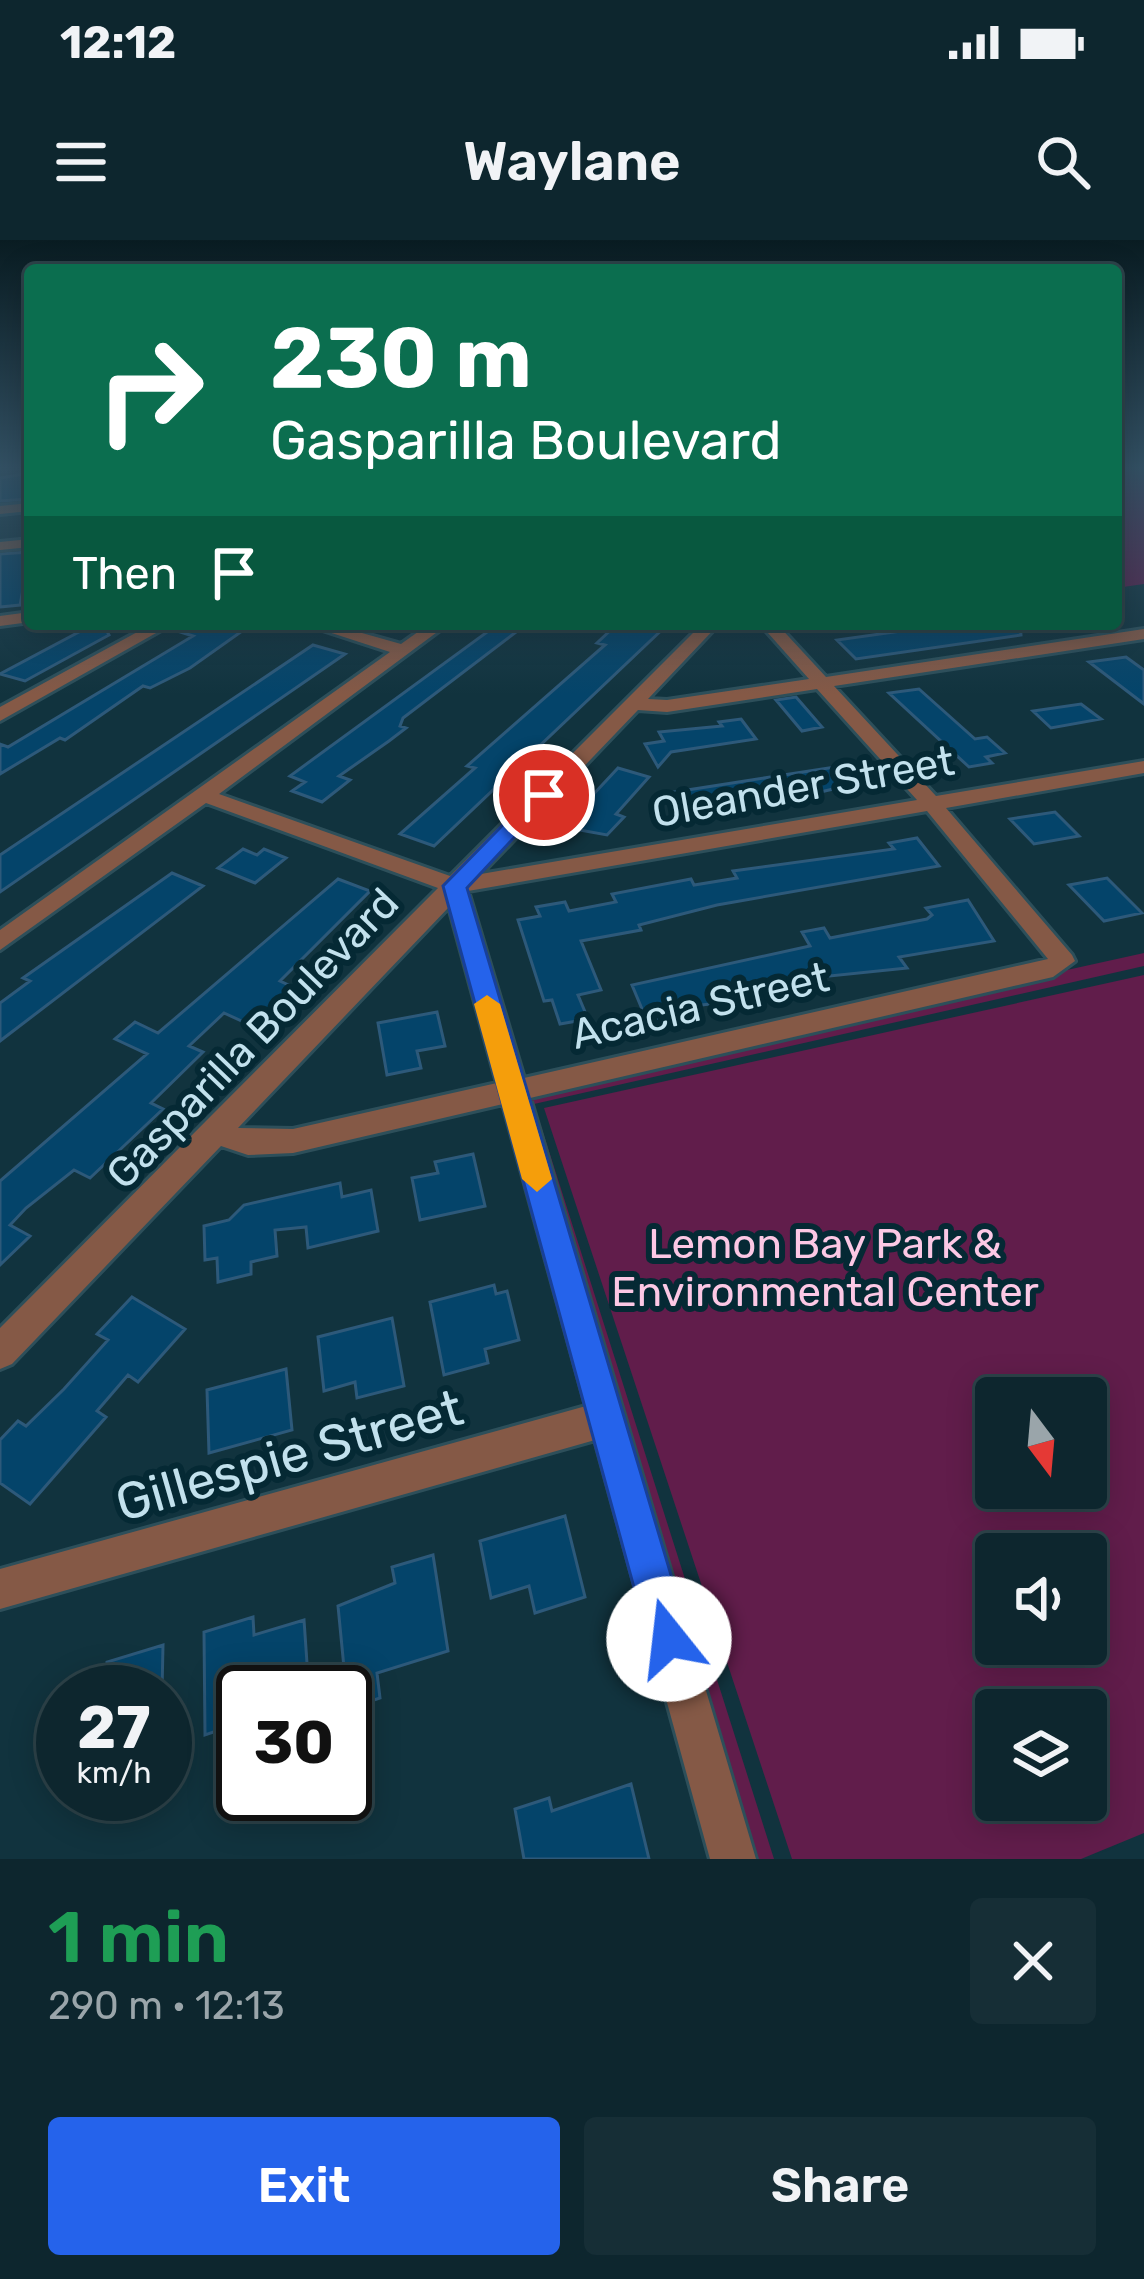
<!DOCTYPE html>
<html lang="en">
<head>
<meta charset="utf-8">
<style>
	body { margin:0; font-family:Rubik,sans-serif; background:#162e36; color:#f1f3f6; height:100vh; display:flex; flex-direction:column; font-size:45px; white-space:nowrap }
	* { box-sizing:border-box; margin:0 }
	p { font-size:39px; color:#9aa5aa }
	.icon { flex:none; width:66px; height:66px; fill:none; stroke:currentColor; stroke-width:2; stroke-linecap:round; stroke-linejoin:round }
	.map { position:relative; height:1619px; overflow:hidden }
	.panel { display:flex; flex-direction:column; background:#0d262e; flex:1 }
	.panel>* { flex:none }
	.banner { position:absolute; left:24px; top:24px; width:1098px; height:366px; border-radius:12px; box-shadow:0 6px 30px #0003,0 0 0 3px #2d434a; background:#0b6e4f; color:#fff; overflow:hidden }
	.needle { width:78px; rotate:164deg }
	.fabs { position:absolute; left:975px; top:1137px; display:grid; gap:24px }
	.fabs a { display:grid; place-items:center; width:132px; height:132px; border-radius:12px; background:#0d262e; box-shadow:0 6px 30px #0003,0 0 0 3px #2d434a; font-size:60px }
	.speed { position:absolute; left:36px; top:1425px; display:flex; gap:24px; font-size:60px; font-weight:700; text-align:center }
	.speed>* { display:grid; place-content:center; width:156px; height:156px; border-radius:50%; background:#0d262e; box-shadow:0 6px 30px #0003,0 0 0 3px #2d434a; line-height:1 }
	.speed small { font-size:30px; font-weight:400 }
	.speed .limit { border:6px solid #111; border-radius:18px; background:#fff; color:#111 }
	.pin { position:absolute; display:grid; place-items:center; width:102px; height:102px; color:#fff; margin:-51px; border:6px solid #fff; border-radius:50%; box-shadow:0 3px 12px #0007 }
	.me { position:absolute; width:132px; margin:-66px; rotate:344deg; stroke-linejoin:round; filter:drop-shadow(0 0 9px #0008) }
	.turn { display:flex; align-items:center; gap:42px; height:252px; padding:0 48px; font-size:54px }
	.turn .icon { width:156px; height:156px; stroke-width:2.5 }
	.turn b { display:block; font-size:84px; line-height:102px }
	.then { display:flex; align-items:center; height:114px; padding:0 48px; background:#0003; gap:24px; font-size:45px }
	.round { display:grid; place-items:center; flex:none; width:126px; height:126px; border-radius:12px; background:#162e36 }
	.overview { display:flex; align-items:center; justify-content:space-between; height:204px; padding:0 48px }
	h1 { font-size:72px; font-weight:600; line-height:90px; color:#1e9e55 }
	.button { display:flex; gap:24px; margin-top:auto; padding:24px 48px }
	.button a { flex:1; height:138px; border-radius:12px; background:#2563eb; color:#fff; font-size:48px; font-weight:600; line-height:138px; text-align:center }
	.button a+a { background:#162e36; color:#f1f3f6 }
	.status { display:flex; justify-content:space-between; align-items:center; height:84px; padding:0 60px; background:#0d262e; direction:ltr }
	.status svg { height:33px; fill:currentColor }
	header { display:flex; justify-content:space-between; align-items:center; height:156px; padding:0 48px; background:#0d262e; font-size:54px; font-weight:600 }
	.map>svg:first-child { display:block }
	.green { fill:#611d4b; fill-rule:evenodd }
	.building { fill:#04446a; stroke:#2d597a; stroke-width:3 }
	.lines { fill:none; stroke-linecap:round; stroke-linejoin:round }
	.street-casing { stroke:#2d4f5a; stroke-width:6 }
	.street { fill:#855946; fill-rule:evenodd }
	.route { fill:#2563eb; stroke:#184099; stroke-width:3 }
	.slow { fill:#f59e0b }
	.labels { text-anchor:middle; stroke-width:12; stroke-linejoin:round; paint-order:stroke }
	.street-label { font-size:42px; fill:#c2e1ed; stroke:#052934 }
	.park-label { font-size:42px; fill:#fcc8e5; stroke:#052934 }
	.near-street-label { font-size:51px; fill:#c2e1ed; stroke:#052934 }
</style>
</head>
<body>
<div class="status"><b>12:12</b><svg viewBox="0 0 49 12"><path d="M0 12V9h3v3zM5 12V6h3v6zM10 12V3h3v9zM15 12V0h3v12zM26 1h20v11H26zM47 4h2v5h-2z"/></svg></div>
<header><svg class="icon" aria-label="menu" viewBox="0 0 24 24"><path d="M4 6h16M4 12h16M4 18h16"/></svg>Waylane<svg class="icon" aria-label="search" viewBox="0 0 24 24"><circle cx="10" cy="10" r="6"/><path d="M15 15l6 6"/></svg></header>
<div class="map">
<svg width="1144" height="1619" viewBox="0 0 1144 1619">
	<rect width="100%" height="100%" fill="#11333e"/>
	<path class="green" d="M1116,228H1144V344L1116,348Z
		M1144,713V726L534,864L774,1619H726L504,854Z
		M1144,735V1593L1081,1619H792L544,868ZM1086,1158V1248H996V1158ZM1086,1314V1404H996V1314ZM1086,1470V1560H996V1470Z"/>
	<path class="building" d="M30,233V259L0,261V238Z
		M30,312L20,365L0,367V314Z
		M94,384H103L109,395L25,441L0,434Z
		M176,384H252L190,428L150,448L143,446L65,500L60,498L0,534V504L8,507L193,396L171,389Z
		M498,384L520,389L403,478L400,486L406,488L389,501L339,536L350,540L322,562L292,551L305,542L290,536Z
		M630,384H668L434,606L400,594L475,528L467,526L605,405L597,403L614,387L624,390Z
		M951,384H1020L1021,395L856,419L837,400Z
		M313,405L345,414L0,652V615Z
		M1126,417L1144,430V464L1089,422Z
		M919,449L975,499L987,497L1005,513L986,517L992,523L969,527L889,453Z
		M796,457L822,487L802,491L776,460Z
		M1081,464L1101,479L1051,488L1033,471Z
		M741,479L756,499L671,512L658,527L645,504L664,501L659,492L722,486L719,482Z
		M854,524L873,547L850,550L846,546L778,562L775,558L712,574L708,568L687,571L675,552Z
		M618,528L649,537L616,574L624,577L607,595L563,587Z
		M1055,572L1079,596L1034,604L1010,579Z
		M917,598L939,626L717,665L639,685L641,690L581,701L601,750L578,755L588,779L560,784L552,760L544,761L518,680L540,676L536,667L565,662L569,671L616,662L612,654L691,639L694,645L737,638L733,631L894,609L889,603Z
		M243,609L257,615L264,609L286,618L255,643L218,628Z
		M172,633L203,646L0,801V763L30,741L23,738Z
		M1107,638L1142,673L1104,681L1069,645Z
		M338,639L370,651L280,741L295,748L266,776L257,772L246,783L224,773L189,806L203,812L151,863L163,869L90,938L74,930L26,968L10,985L30,996L0,1025V941L147,814L115,799L135,782L158,793Z
		M968,660L994,701L899,717L907,728L830,736L826,730L771,741L777,752L763,758L675,768L678,775L647,781L632,745L810,706L802,692L824,688L830,698L927,679L932,675L926,668Z
		M437,772L445,806L417,811L421,828L387,835L378,783Z
		M473,914L485,966L420,980L412,938L438,933L435,922Z
		M340,943L342,957L371,950L378,991L308,1008L306,987L275,990L277,1016L251,1022V1034L218,1042L217,1018L205,1020L204,986L229,980L244,965Z
		M494,1045L496,1054L507,1051L519,1100L485,1109L488,1123L444,1135L430,1062Z
		M132,1057L185,1089L138,1142L128,1135L97,1171L106,1177L30,1264L0,1243V1200L18,1181L26,1186L64,1149L108,1100L97,1094Z
		M392,1078L404,1146L357,1158L355,1142L324,1151L318,1097Z
		M286,1129L292,1190L209,1213L207,1150Z
		M565,1276L585,1357L535,1373L529,1346L491,1358L480,1301Z
		M433,1315L448,1411L377,1433L380,1458L348,1469L338,1366L395,1343L392,1327Z
		M253,1377L254,1395L304,1380L309,1452H243V1482L205,1495L204,1392Z
		M163,1405L162,1452H106L107,1422Z
		M631,1544L649,1619H524L515,1569L549,1558L552,1571Z"/>
	<g class="lines">
		<defs>
			<path id="street" d="M30,263V271L0,274V266Z
				M30,299V307L0,310V302Z
				M30,372V382L0,386V376Z
				M152,384H172L0,481V467Z
				M304,384H330L401,404L429,384H448L219,554L450,636L702,384H719L648,459L667,460L809,439L760,384H777L826,437L1144,389V399L834,446L936,556L1144,521V533L946,568L1072,715L1075,721L1053,737L530,858L756,1619H710L595,1200L0,1369V1329L586,1166L503,864L293,913L248,915L221,906L12,1124L0,1129V1088L438,648L206,563L0,710V690L390,412ZM817,449L917,560L481,634L638,470L667,472ZM927,571L1048,719L524,838L468,651ZM449,667L497,843L293,889L238,888Z"/>
		</defs>
		<use href="#street" class="street-casing"/>
		<use href="#street" class="street"/>
	</g>
	<linearGradient id="sky" x2="0" y2="1"><stop stop-color="#091c22"/><stop offset="0.5" stop-color="#325063"/><stop offset="1" stop-color="#325063" stop-opacity="0"/></linearGradient>
	<rect width="1144" height="455" fill="url(#sky)"/>
	<path class="route" d="M536,551L554,555L467,648L690,1399L684,1414L669,1420L654,1414L648,1399L443,646Z"/>
	<path class="slow" d="M487,755L500,764L552,939L537,952L522,939L474,764Z"/>
	<g class="labels">
		<g class="street-label">
			<text transform="translate(803 546) rotate(-10)" y="15">Oleander Street</text>
			<text transform="translate(700 765) rotate(-13)" y="15">Acacia Street</text>
			<text transform="translate(252 798) rotate(-46)" y="15">Gasparilla Boulevard</text>
		</g>
		<g class="park-label">
			<text x="825" y="1018">Lemon Bay Park &amp;<tspan x="825" dy="48">Environmental Center</tspan></text>
		</g>
		<g class="near-street-label">
			<text transform="translate(289 1215) rotate(-16)" y="18">Gillespie Street</text>
		</g>
	</g>
</svg>
<div class="fabs">
<a><svg class="needle" viewBox="-14 -14 28 28"><path d="M0-13l5 13h-10z" fill="#e53935"/><path d="M0 13l5-13h-10z" fill="#9aa5aa"/></svg></a>
<a><svg class="icon" aria-label="sound" viewBox="0 0 24 24"><path d="M4 9h4l5-4v14l-5-4H4zM17 9q2 3 0 6"/></svg></a>
<a><svg class="icon" aria-label="layers" viewBox="0 0 24 24"><path d="M12 4l9 5-9 5-9-5zM3 14l9 5 9-5"/></svg></a>
</div>
<div class="speed"><div>27<small>km/h</small></div><div class="limit">30</div></div>
<div class="pin" style="left:544px;top:555px;background:#d93025"><svg class="icon" aria-label="arrive" viewBox="0 0 24 24"><path d="M6 21V4h12l-3 4 3 4H6"/></svg></div>
<svg class="me" style="left:669px;top:1399px" viewBox="-20 -20 40 40"><circle r="19" fill="#fff"/><path d="M0-13L10 11 0 6-10 11z" fill="#2563eb"/></svg>
<div class="banner">
<div class="turn"><svg class="icon" aria-label="right" viewBox="0 0 24 24"><path d="M7 20v-9h11M14 6l5 5-5 5"/></svg><div><b>230 m</b>Gasparilla Boulevard</div></div>
<div class="then">Then<svg class="icon" aria-label="arrive" viewBox="0 0 24 24"><path d="M6 21V4h12l-3 4 3 4H6"/></svg></div>
</div>
</div>
<section class="panel">
<div class="overview"><div><h1>1 min</h1><p>290 m · 12:13</p></div><a class="round"><svg class="icon" aria-label="close" viewBox="0 0 24 24"><path d="M6 6l12 12M18 6L6 18"/></svg></a></div>
<div class="button"><a>Exit</a><a>Share</a></div>
</section>
</body>
</html>
